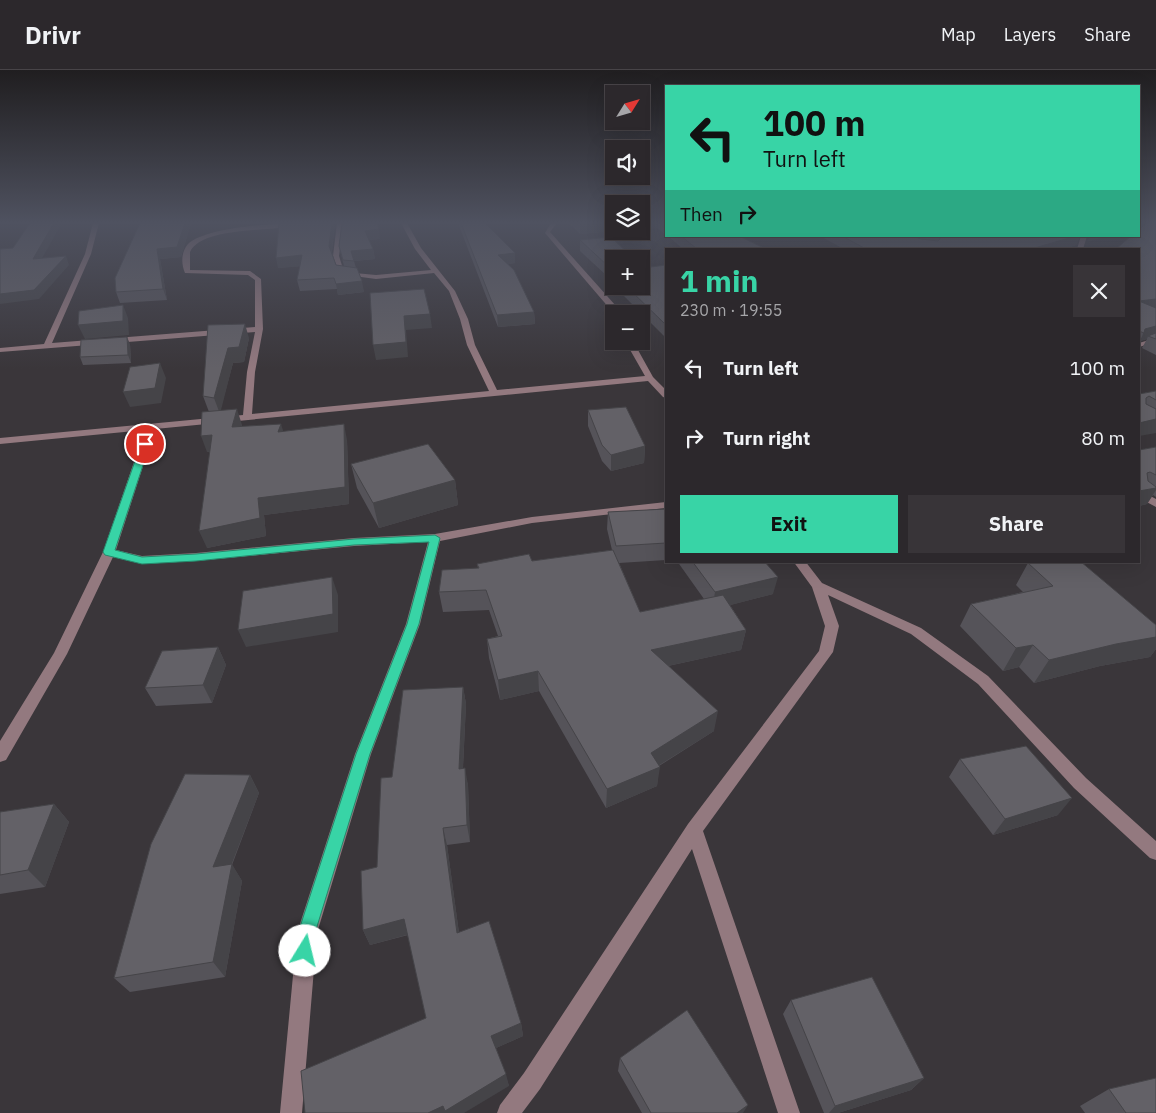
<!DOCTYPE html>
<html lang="en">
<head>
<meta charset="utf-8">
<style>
	body { margin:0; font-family:"IBM Plex Sans",sans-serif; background:#383438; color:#f1f3f6; height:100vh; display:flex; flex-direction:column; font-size:19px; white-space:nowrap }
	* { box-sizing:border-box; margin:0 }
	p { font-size:16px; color:#a6a6a9 }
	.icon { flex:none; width:28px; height:28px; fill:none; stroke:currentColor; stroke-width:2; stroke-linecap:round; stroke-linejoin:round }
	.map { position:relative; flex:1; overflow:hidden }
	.side { position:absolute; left:665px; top:178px; width:475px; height:315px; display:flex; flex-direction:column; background:#2c282c; border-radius:0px; box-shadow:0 5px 20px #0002,0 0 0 1px #484448 }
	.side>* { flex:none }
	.guide { position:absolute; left:665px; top:15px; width:475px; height:152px; border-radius:0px; box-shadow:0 5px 20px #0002,0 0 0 1px #484448; background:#38d4a6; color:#111; overflow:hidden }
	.needle { width:32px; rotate:53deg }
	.fabs { position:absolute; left:605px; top:15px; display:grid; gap:10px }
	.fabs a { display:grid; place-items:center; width:45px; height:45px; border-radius:0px; background:#2c282c; box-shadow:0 5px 20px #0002,0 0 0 1px #484448; font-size:25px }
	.pin { position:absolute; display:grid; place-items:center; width:42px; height:42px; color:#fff; margin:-21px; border:2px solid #fff; border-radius:50%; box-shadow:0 1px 5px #0007 }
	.me { position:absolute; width:55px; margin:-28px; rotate:9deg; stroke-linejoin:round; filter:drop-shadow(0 0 4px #0008) }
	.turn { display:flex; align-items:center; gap:18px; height:105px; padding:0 15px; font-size:22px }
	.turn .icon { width:65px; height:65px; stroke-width:2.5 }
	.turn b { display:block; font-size:35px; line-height:42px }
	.then { display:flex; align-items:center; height:48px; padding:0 15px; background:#0003; gap:10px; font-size:19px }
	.round { display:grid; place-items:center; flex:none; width:52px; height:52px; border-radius:0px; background:#383438 }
	.headline { display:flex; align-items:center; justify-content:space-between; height:85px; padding:0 15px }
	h1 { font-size:30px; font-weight:700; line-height:38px; color:#38d4a6 }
	.action { display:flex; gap:10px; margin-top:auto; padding:10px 15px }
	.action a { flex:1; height:58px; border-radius:0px; background:#38d4a6; color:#111; font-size:20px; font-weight:700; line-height:58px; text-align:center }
	.action a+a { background:#383438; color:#f1f3f6 }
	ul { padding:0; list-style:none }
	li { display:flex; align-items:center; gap:15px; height:70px; padding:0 15px }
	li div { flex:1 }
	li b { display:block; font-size:19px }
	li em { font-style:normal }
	header { display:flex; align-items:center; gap:30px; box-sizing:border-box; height:70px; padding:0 25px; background:#2c282c; border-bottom:1px solid #484448 }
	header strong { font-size:24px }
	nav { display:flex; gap:28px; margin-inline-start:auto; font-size:18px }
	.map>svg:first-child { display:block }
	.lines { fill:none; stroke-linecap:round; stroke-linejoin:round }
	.minor { fill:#93797f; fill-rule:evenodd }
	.wall { fill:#555359 }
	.shaded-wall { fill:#454448 }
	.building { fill:#636167; stroke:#454448 }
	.route { fill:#38d4a6; stroke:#248a6c }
</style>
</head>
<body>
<header>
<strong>Drivr</strong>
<nav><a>Map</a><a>Layers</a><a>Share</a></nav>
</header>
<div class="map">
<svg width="1156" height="1043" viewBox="0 0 1156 1043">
	<rect width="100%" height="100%" fill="#3a363a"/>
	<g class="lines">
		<path class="minor" d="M93,153H99L91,184L52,273L255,257V210L248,205L185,203C181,194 181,182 188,174C208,156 281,153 309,153C284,163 203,154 190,182V200L250,201L261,209L263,259L255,302L252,344L489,321L467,275L460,249L449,221L434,203L376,209L339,204L333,186L337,153H343L339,186L344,202L376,205L431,200L415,179L401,153H407L421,178L455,221L468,249L475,275L497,320L645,306L625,271H633L653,307L666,320V328L663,327L648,311L155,359L116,480L142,486L196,483L354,468L435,464L532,447L666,432V438L532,453L440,471L420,554L371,684L317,863L302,1043H280L297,863L355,684L406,554L428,472L354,476L196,491L142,494L113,487L67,584L6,690L0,692V671L54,583L103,482L145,360L0,374V368L243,345L247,302L255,262L0,282V278L44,274L85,184Z
			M551,153H557L550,162L616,236L619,244H614L613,246L610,239L545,163Z
			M1081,166H1087L1083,179H1077Z
			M1156,268V272L1139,277V273Z
			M1139,420L1156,429V437L1139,428Z
			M793,491H805L822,513L921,558L988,606L1086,708L1156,771V790L1150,788L1074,718L978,614L911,564L828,525L839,556L833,582L703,761L800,1043H778L692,779L540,1019L522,1043H497L500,1035L524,1003L688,754L819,581L825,556L812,517Z"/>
	</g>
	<path class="wall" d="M140,153H191L181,187L160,189L167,230L120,233L116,222Z
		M279,153H335L332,182L336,195L344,196L339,176L342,153L380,169L369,170L373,179L375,189L354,191L356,198L364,222L338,225L337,219L300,221L297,210L300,196L278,198Z
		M458,153H485L515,193L508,194L534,242L535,254L498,257Z
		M569,153H614V161L580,164Z
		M641,153H666V165L657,158L641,159Z
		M1139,153H1156V285L1142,278L1147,269L1140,271L1139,273V179L1142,157L1139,158Z
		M668,166H739L766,179H683Z
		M820,166H1080L1076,175L1064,179H844Z
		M580,170L614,189V216H641L643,198L666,195V268L606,208V205L580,181Z
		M249,268L244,292L233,293L220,341L242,355V356L347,370L349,434L264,445L266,466L207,478L210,382H207L209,342L203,326Z
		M130,274L131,293L83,295L80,287Z
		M1156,321V363L1139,324Z
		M588,340L645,376L644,393L611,401L602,391L588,356Z
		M1156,377V427L1153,425L1147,434L1139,436V380Z
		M351,394L455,410L458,435L379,458L357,418Z
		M666,439V490L619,493L640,542L704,529L677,491H764L773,524L730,535L746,560L741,580L668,596L714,661L659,696L657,716L606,738L539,621L500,630L489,588L487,569L498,566L489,540L443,542L439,522L478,498L477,494L532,491L612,480L607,459L608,442Z
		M1028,493L1156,555V579L1150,587L1100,596L1034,613L1019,597L1003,601L960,556L971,534L1023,522L1016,515Z
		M218,577L226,595L212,633L156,636L145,618Z
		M463,617L466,634L463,698L468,715L470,772L447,775L459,863L521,953L523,966L496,978L509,1016L426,948L408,865L370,875L363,860L377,797L392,707Z
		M960,689L1058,745L993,765L949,707Z
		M250,705L259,723L232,795L242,811L225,907L130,922L114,908Z
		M54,734L69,752L45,817L0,824V742Z
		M791,930L924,1008L911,1020L838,1043H824L783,944Z
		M620,988L743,1043H642L618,1001Z
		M1109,1019L1156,1043H1085L1080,1036Z"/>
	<path class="shaded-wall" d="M54,153H62L37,197L33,189Z
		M185,153H191L181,187L160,189L167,230L163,219L157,179Z
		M332,153H335L331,186L329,176Z
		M591,153H614V161L580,164V154Z
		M641,153H658L657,158L641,159Z
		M1139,153H1152L1139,158Z
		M379,159L380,169L367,170L365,161Z
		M1076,166H1080L1076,175L1064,179H1031Z
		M1090,166H1108L1087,172Z
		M373,179L375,189L354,191L351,181Z
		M515,183V193L499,195L498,185Z
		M302,185L305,196L278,198L276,188Z
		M66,186L69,195L39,229L0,234V224Z
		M362,211L364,222L338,225L336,214Z
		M1156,229V240L1139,231Z
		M123,235L128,248L129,265L85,269L78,255Z
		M534,242L535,254L498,257L497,245Z
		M430,244L432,258L406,260L408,287L376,290L373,275L404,246Z
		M245,254L249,268L244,292L233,293L220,344L214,328L228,278Z
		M1156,256V267L1148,266L1147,269L1140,271L1145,259Z
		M127,267L130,274L131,293L128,285Z
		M160,293L166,308L161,333L130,337L123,322Z
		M237,339L242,355L238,373L232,357Z
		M1156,349V363L1139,366V353Z
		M281,354L286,370L278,362Z
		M344,354L347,370L349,434L264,445L266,466L207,478L199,461L258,428Z
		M212,365L218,381L207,382L201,366Z
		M645,376L644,393L611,401V385Z
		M455,410L458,435L379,458L373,433Z
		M1156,418V420L1147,434L1139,436V421Z
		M332,507L338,525V562L246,577L238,560Z
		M778,507L773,524L712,540L715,522Z
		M746,560L741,580L649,600L651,580Z
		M1156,567V579L1150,587L1100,596L1034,613L1049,590L1116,574Z
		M1033,575L1019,597L1003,601L1016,578Z
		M218,577L226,595L212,633L203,615Z
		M538,601L539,621L500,630L498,610Z
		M463,617L466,634L462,715L459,699Z
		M718,641L714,661L653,699L660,697L657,716L606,738L607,719L651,683Z
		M465,698L468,715L470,772L467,755Z
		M250,705L259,723L224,814L213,797Z
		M1072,728L1058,745L993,765L1005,749Z
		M54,734L69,752L45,817L28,800Z
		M443,758L447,775L461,878L457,863Z
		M232,794L242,811L225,907L213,892Z
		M404,849L410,864L370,875L363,860Z
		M521,953L523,966L494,979L491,966Z
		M506,1004L509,1016L464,1043H428Z
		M924,1008L911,1020L838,1043H829L835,1036Z
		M748,1035L743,1043H737Z"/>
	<path class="building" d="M30,153H54L33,189L66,186L34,220L0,224V179L13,178Z
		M140,153H185L177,177L157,179L163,219L116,222L115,208Z
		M279,153H332L329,176L336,195L357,198L362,211L336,214L334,208L297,210L302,185L276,188Z
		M342,153H377L379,159L365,161L373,179L351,181L354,191L343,190L339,176Z
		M461,153H485L515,183L498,185L514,200L534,242L497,245Z
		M1146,153H1156V229L1139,231L1156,238V256L1145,259L1144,263L1139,261V179H1116L1131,166H1139V160Z
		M681,166H739L766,179H697Z
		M842,166H913L921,169L938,171L940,169L939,167L936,166H1076L1031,179H866Z
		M611,167L634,189H614V205L606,197H609L580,170Z
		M666,195V255L626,216H641V196L643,198Z
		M424,219L430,244L404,246L406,272L373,275L370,223Z
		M123,235V251L78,255L79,241Z
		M245,254L239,277L228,278L214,328L203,326L208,255Z
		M1156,263V269L1148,266Z
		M127,267L128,285L80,287L81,270Z
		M160,293L155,318L123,322L130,297Z
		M1156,321V330L1149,326L1146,328V334L1156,339V349L1139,353V324Z
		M626,337L645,376L611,385L602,375L588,340Z
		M237,339L232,357L281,354L278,362L344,354L345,417L258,428L260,448L199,461L212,365L201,366L202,342Z
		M428,374L455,410L373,433L351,394Z
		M1156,377V405L1150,402L1147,403L1148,411L1156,417V418L1139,421V380Z
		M666,439V473L616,476L608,442Z
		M613,480L640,542L723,525L746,560L651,580L718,641L651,683L660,697L607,719L538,601L498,610L487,569L502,566L486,520L439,522L442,500L479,498L477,494L529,484L532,491Z
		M692,491H764L778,507L715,522Z
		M1038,491H1080L1156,555V567L1116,574L1049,590L1033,575L1016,578L971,534L1053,516L1028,493Z
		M332,507L333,544L238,560L243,521Z
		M218,577L203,615L145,618L162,581Z
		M463,617L459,699L465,698L467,755L443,758L457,863L489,851L521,953L491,966L506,1004L445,1041L443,1036L428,1043H305L301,1001L426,948L404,849L363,860L361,801L377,797L381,708L392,707L403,620Z
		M1026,676L1072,728L1005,749L960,689Z
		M185,704L250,705L213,797L232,794L213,892L114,908L151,774Z
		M54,734L28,800L0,805V742Z
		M872,907L924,1008L835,1036L791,930Z
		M687,940L748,1035L737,1043H651L620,988Z
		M1156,1008V1043H1126L1109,1019Z"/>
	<linearGradient id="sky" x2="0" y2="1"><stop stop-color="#201e20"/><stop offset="0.51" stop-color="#4f5260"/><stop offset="1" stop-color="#4f5260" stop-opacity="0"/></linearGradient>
	<rect width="1156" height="299" fill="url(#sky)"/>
	<path class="route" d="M145,372L150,374L115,480L142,487L196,484L354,469L435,465L440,468L419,554L370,684L315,863L314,881L311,887L305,890L299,887L296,881L298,863L356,684L407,554L429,472L354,475L196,491L142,494L105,485L103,482L141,374Z"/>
</svg>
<div class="fabs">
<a><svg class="needle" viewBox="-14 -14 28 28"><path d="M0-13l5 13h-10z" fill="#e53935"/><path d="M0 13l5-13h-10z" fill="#a6a6a9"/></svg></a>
<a><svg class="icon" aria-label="sound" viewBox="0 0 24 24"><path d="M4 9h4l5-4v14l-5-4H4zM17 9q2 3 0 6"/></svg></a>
<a><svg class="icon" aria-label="layers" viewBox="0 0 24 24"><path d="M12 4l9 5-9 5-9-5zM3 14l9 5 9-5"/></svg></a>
<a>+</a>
<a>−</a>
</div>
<div class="pin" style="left:145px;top:374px;background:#d93025"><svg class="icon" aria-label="arrive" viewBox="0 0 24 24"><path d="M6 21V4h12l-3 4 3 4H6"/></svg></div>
<svg class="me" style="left:305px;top:881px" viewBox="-20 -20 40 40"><circle r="19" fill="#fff"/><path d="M0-13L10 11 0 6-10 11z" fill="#38d4a6"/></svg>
<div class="guide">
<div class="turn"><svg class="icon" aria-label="left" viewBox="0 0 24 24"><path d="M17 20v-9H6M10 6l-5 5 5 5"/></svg><div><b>100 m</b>Turn left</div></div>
<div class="then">Then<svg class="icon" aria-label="right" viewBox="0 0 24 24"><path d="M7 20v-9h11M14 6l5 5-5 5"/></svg></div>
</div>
<section class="side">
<div class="headline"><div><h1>1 min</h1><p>230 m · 19:55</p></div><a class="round"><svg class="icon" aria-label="close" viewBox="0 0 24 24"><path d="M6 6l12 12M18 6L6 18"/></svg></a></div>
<ul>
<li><svg class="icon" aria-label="left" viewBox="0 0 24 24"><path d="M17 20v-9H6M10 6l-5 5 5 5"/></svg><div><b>Turn left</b></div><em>100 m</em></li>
<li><svg class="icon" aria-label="right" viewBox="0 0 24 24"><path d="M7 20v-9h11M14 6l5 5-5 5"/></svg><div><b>Turn right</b></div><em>80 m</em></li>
</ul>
<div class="action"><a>Exit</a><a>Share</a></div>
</section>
</div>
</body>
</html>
